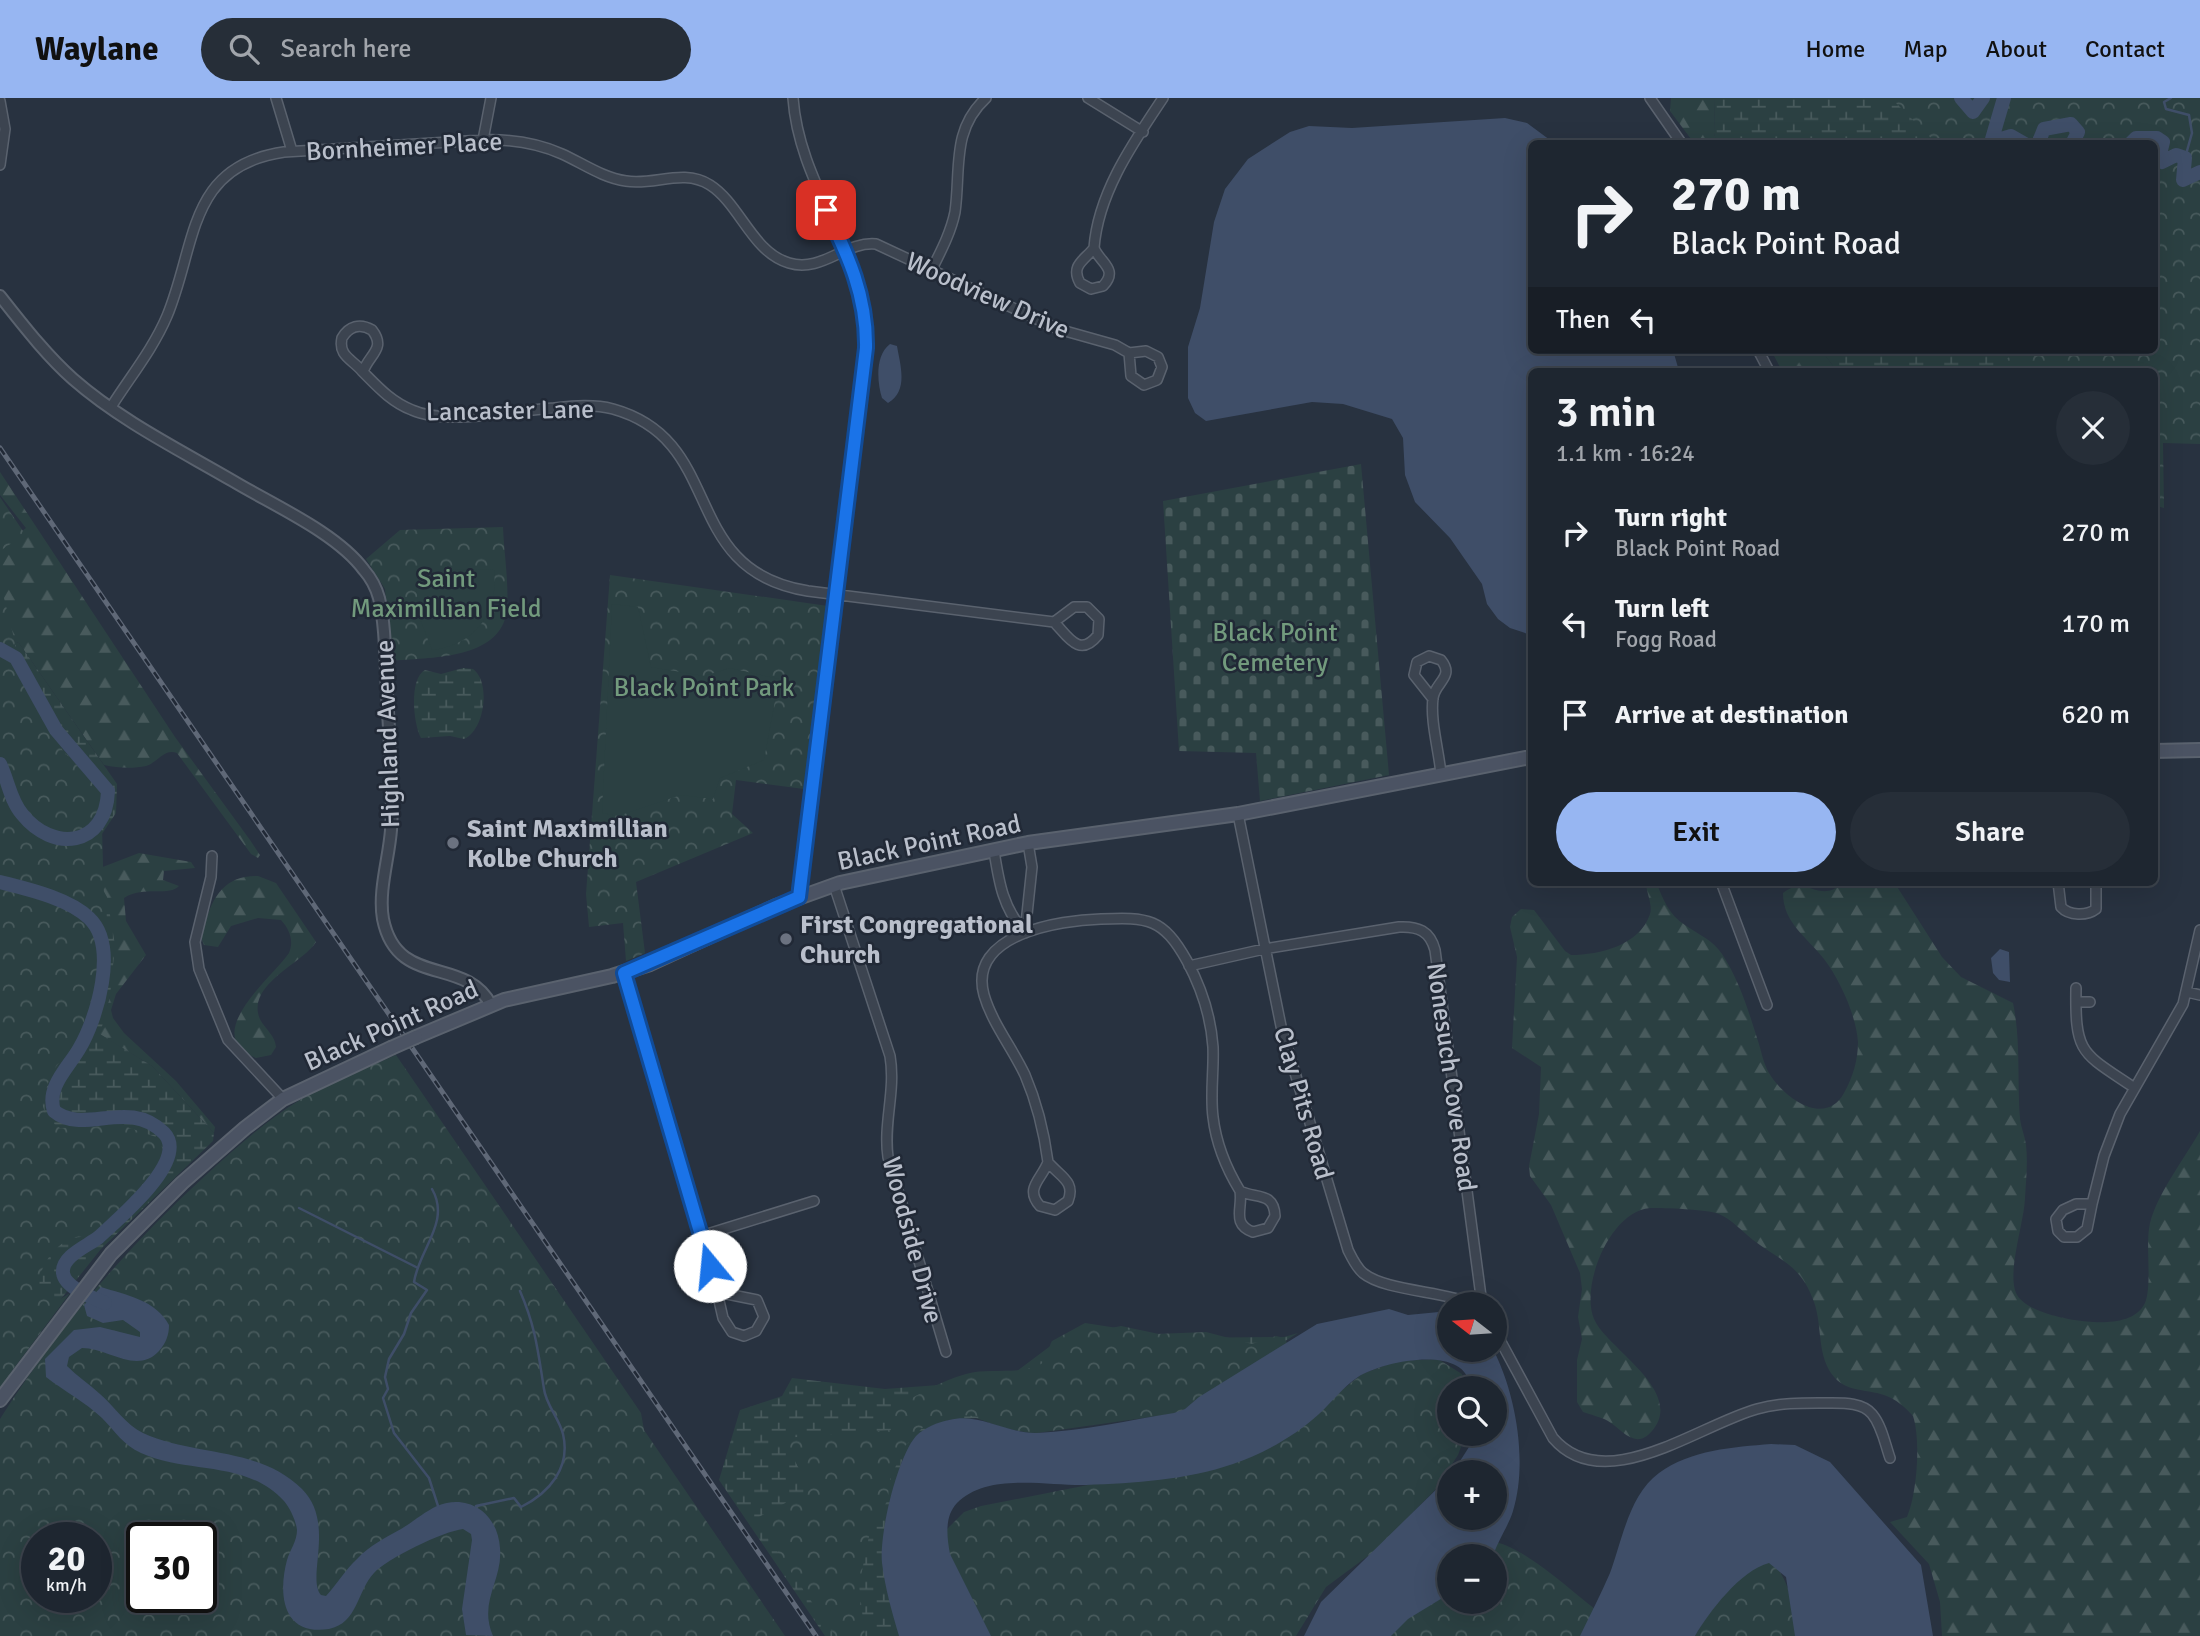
<!DOCTYPE html>
<html lang="en">
<head>
<meta charset="utf-8">
<style>
	body { margin:0; font-family:Signika,sans-serif; background:#262e38; color:#f1f3f6; height:100vh; display:flex; flex-direction:column; font-size:26px; white-space:nowrap }
	* { box-sizing:border-box; margin:0 }
	p { font-size:23px; color:#a1a5ab }
	.icon { flex:none; width:38px; height:38px; fill:none; stroke:currentColor; stroke-width:2; stroke-linecap:round; stroke-linejoin:round }
	.map { position:relative; flex:1; overflow:hidden }
	.side { position:absolute; left:1528px; top:270px; width:630px; height:518px; display:flex; flex-direction:column; background:#1e2630; border-radius:10px; box-shadow:0 7px 28px #0002,0 0 0 2px #3c434c }
	.side>* { flex:none }
	.hud { position:absolute; left:1528px; top:42px; width:630px; height:214px; border-radius:10px; box-shadow:0 7px 28px #0002,0 0 0 2px #3c434c; background:#1e2630; color:#f1f3f6; overflow:hidden }
	.needle { width:46px; rotate:287deg }
	.tools { position:absolute; left:1437px; top:1194px; display:grid; gap:14px }
	.tools a { display:grid; place-items:center; width:70px; height:70px; border-radius:50%; background:#1e2630; box-shadow:0 7px 28px #0002,0 0 0 2px #3c434c; font-size:35px }
	.speed { position:absolute; left:21px; top:1424px; display:flex; gap:14px; font-size:35px; font-weight:700; text-align:center }
	.speed>* { display:grid; place-content:center; width:91px; height:91px; border-radius:50%; background:#1e2630; box-shadow:0 7px 28px #0002,0 0 0 2px #3c434c; line-height:1 }
	.speed small { font-size:18px; font-weight:400 }
	.speed .limit { border:4px solid #111; border-radius:10px; background:#fff; color:#111 }
	.pin { position:absolute; display:grid; place-items:center; width:60px; height:60px; color:#fff; margin:-30px; border-radius:14px; box-shadow:0 4px 10px #0006 }
	.me { position:absolute; width:77px; margin:-38px; rotate:343deg; stroke-linejoin:round; filter:drop-shadow(0 0 5px #0008) }
	.turn { display:flex; align-items:center; gap:24px; height:147px; padding:0 28px; font-size:32px }
	.turn .icon { width:91px; height:91px; stroke-width:2.5 }
	.turn b { display:block; font-size:49px; line-height:60px }
	.then { display:flex; align-items:center; height:66px; padding:0 28px; background:#0003; gap:14px; font-size:26px }
	.round { display:grid; place-items:center; flex:none; width:74px; height:74px; border-radius:37px; background:#262e38 }
	.summary { display:flex; align-items:center; justify-content:space-between; height:119px; padding:0 28px }
	h1 { font-size:42px; font-weight:600; line-height:52px }
	.cta { display:flex; gap:14px; margin-top:auto; padding:14px 28px }
	.cta a { flex:1; height:80px; border-radius:42px; background:#97b6f2; color:#111; font-size:28px; font-weight:600; line-height:80px; text-align:center }
	.cta a+a { background:#262e38; color:#f1f3f6 }
	ul { padding:0; list-style:none }
	li { display:flex; align-items:center; gap:21px; height:91px; padding:0 28px }
	li div { flex:1 }
	li b { display:block; font-size:26px }
	li em { font-style:normal }
	header { display:flex; align-items:center; gap:42px; box-sizing:border-box; height:98px; padding:0 35px; background:#97b6f2; color:#111 }
	header strong { font-size:33px }
	nav { display:flex; gap:38px; margin-inline-start:auto; font-size:24px }
	.search { width:490px; height:63px; background:#262e38; display:flex; align-items:center; gap:18px; box-sizing:border-box; padding:0 24px; border-radius:38px; color:#a1a5ab; font-size:26px }
	.map>svg:first-child { display:block }
	.forest { fill:url(#forest-firs) }
	.wetland { fill:url(#wetland-marsh) }
	.cemetery { fill:url(#cemetery-stones) }
	.park { fill:url(#park-crowns); fill-rule:evenodd }
	.pitch { fill:#2b4042 }
	.water { fill:#3f4e68 }
	.lines { fill:none; stroke-linecap:round; stroke-linejoin:round }
	.stream { stroke:#3f4e68; stroke-width:2.5 }
	.river { stroke:#3f4e68; stroke-width:14 }
	.minor-casing { stroke:#5a626e; stroke-width:12 }
	.tertiary-casing { stroke:#5a626e; stroke-width:14 }
	.secondary-casing { stroke:#5a626e; stroke-width:16 }
	.minor { stroke:#3c4450; stroke-width:9 }
	.tertiary { stroke:#3c4450; stroke-width:10 }
	.secondary { stroke:#4b5363; stroke-width:12 }
	.rail-casing { stroke:#5f6877; stroke-width:5 }
	.rail { stroke:#212936; stroke-width:2.5; stroke-dasharray:8; stroke-linecap:butt }
	.secondary-bridge-casing { stroke:#5a626e; stroke-width:16; stroke-linecap:butt }
	.secondary-bridge { stroke:#4b5363; stroke-width:12 }
	.route-casing { stroke:#114b97; stroke-width:18 }
	.route { stroke:#1a73e8; stroke-width:12 }
	.worship-dot { fill:#6b7280; stroke:#212936; stroke-width:2.5 }
	.labels { text-anchor:middle; stroke-width:5; stroke-linejoin:round; paint-order:stroke }
	.street-label { font-size:26px; fill:#b9bfcb; stroke:#212936 }
	.park-label { font-size:26px; fill:#729a7d; stroke:#212936 }
	.poi-label { font-size:26px; font-weight:bold; fill:#b9bfcb; stroke:#212936; text-anchor:start }
</style>
</head>
<body>
<header>
<strong>Waylane</strong>
<div class="search"><svg class="icon" aria-label="search" viewBox="0 0 24 24"><circle cx="10" cy="10" r="6"/><path d="M15 15l6 6"/></svg>Search here</div>
<nav><a>Home</a><a>Map</a><a>About</a><a>Contact</a></nav>
</header>
<div class="map">
<svg width="2200" height="1538" viewBox="0 0 2200 1538">
	<defs>
		<pattern id="forest-firs" width="22" height="20" patternUnits="userSpaceOnUse" patternTransform="scale(1.75)"><rect width="22" height="20" fill="#2b4042"/><path d="M5 1l3.5 6h-7zM16 11l3.5 6h-7z" fill="#485a5c"/></pattern>
		<pattern id="wetland-marsh" width="20" height="14" patternUnits="userSpaceOnUse" patternTransform="scale(1.75)"><rect width="20" height="14" fill="#2b4042"/><path d="M1 5h8M5 5V1M11 12h8M15 12V8" fill="none" stroke="#485a5c"/></pattern>
		<pattern id="cemetery-stones" width="16" height="16" patternUnits="userSpaceOnUse" patternTransform="scale(1.75)"><rect width="16" height="16" fill="#2b4042"/><path d="M2 7V4a2 2 0 0 1 4 0v3zM10 15v-3a2 2 0 0 1 4 0v3z" fill="#485a5c"/></pattern>
		<pattern id="park-crowns" width="20" height="18" patternUnits="userSpaceOnUse" patternTransform="scale(1.75)"><rect width="20" height="18" fill="#2b4042"/><path d="M2 6a3 3 0 1 1 6 0M12 15a3 3 0 1 1 6 0" fill="none" stroke="#485a5c"/></pattern>
	</defs>
	<rect width="100%" height="100%" fill="#283240"/>
	<path class="forest" d="M1671,0H1715L1714,35L1717,45H1694L1670,13Z
		M1771,252H1821L1837,273H1782Z
		M0,374L175,639L250,742L260,757L258,760L251,756L177,655C164,650 157,665 146,668C132,671 118,670 104,667L19,545L0,539V450L26,430L0,397Z
		M139,755L191,764L195,770L164,773L163,782L179,788C168,799 144,787 124,800L126,823L146,857L116,896L111,912L113,920L124,935L176,983L215,1029L214,1035L152,968L99,936L110,898L100,770Z
		M258,778L276,785L316,844C304,864 252,884 258,915C260,928 275,935 276,949L271,957L256,960C199,937 271,881 289,855C294,843 290,832 281,822L258,820L231,828L218,849L204,847C200,839 202,834 205,826C213,797 226,777 258,778Z
		M1646,784H1656C1663,801 1669,817 1685,827C1699,837 1713,842 1722,856C1739,882 1748,911 1757,940C1761,951 1763,965 1769,975C1783,999 1825,1030 1844,995C1853,979 1858,962 1858,944C1856,917 1840,882 1824,861C1807,839 1783,825 1783,795C1808,775 1818,808 1844,784H1894L1942,859L1961,879L2013,905C2021,942 2017,983 2020,1021C2021,1030 2025,1038 2026,1047C2028,1064 2026,1083 2025,1100C2024,1125 2007,1174 2016,1195C2025,1215 2073,1223 2093,1224C2109,1225 2136,1224 2145,1205C2152,1188 2146,1152 2149,1131C2153,1101 2185,1060 2200,1033V1538H1942L1940,1504L1929,1466L1890,1424L1907,1419C1917,1396 1921,1342 1913,1318C1905,1309 1896,1301 1884,1297C1866,1291 1848,1294 1835,1280C1816,1259 1823,1229 1814,1204C1801,1167 1781,1163 1753,1142C1743,1134 1731,1121 1719,1116C1706,1111 1665,1110 1650,1110C1610,1113 1580,1188 1594,1221C1607,1251 1686,1293 1652,1333C1635,1353 1622,1331 1608,1323C1601,1319 1591,1317 1583,1314L1577,1304V1262L1582,1241L1578,1219L1582,1191L1580,1175L1551,1107L1530,1078L1529,1068L1539,1016L1541,969L1512,950L1517,859L1510,829L1512,819L1521,811L1534,812L1565,853L1571,857C1600,857 1640,847 1650,816C1653,807 1646,794 1646,784Z"/>
	<path class="wetland" d="M1715,0H2200L2154,273H1837L1821,252H2154V46H1717L1714,35Z
		M0,539L19,545L117,686L116,715L98,742L102,790L107,799L115,847L110,898L100,936L152,968L214,1035L213,1043L101,1151L61,1201L0,1290Z
		M463,570L473,571C491,584 485,632 464,641L450,638L421,640C413,626 409,580 425,572L441,576Z
		M1121,1228L1178,1240L1284,1239L1298,1235L1282,1245L1067,1330L1030,1335L1004,1330L976,1320L948,1322L902,1363L889,1409L882,1459L899,1538H825L719,1382L740,1312L782,1298L792,1280L885,1291L952,1286L1017,1273L1061,1240Z"/>
	<path class="cemetery" d="M1361,366L1389,677L1260,703L1256,655L1179,653L1163,403Z"/>
	<path class="park" d="M1891,0H2200V346L2163,345L2164,410L2154,407V273H1998L2002,263L2023,252H2154V46L1936,45Z
		M0,399L25,436L0,453Z
		M503,429C504,455 509,485 507,511C502,563 428,559 391,563L385,491L366,461L400,432Z
		M610,477L828,508L804,691L736,682L732,716L753,735L636,784L645,855L626,863L623,825L589,829L586,796Z
		M0,484L15,544L17,571L31,602L58,648L101,692L105,841L93,896L78,941L51,975L42,1006L48,1022L60,1030L94,1029L109,1025L121,1027L156,1039L164,1053C161,1070 109,1125 94,1135C86,1140 76,1138 68,1142C50,1151 33,1178 42,1197L59,1202L70,1195L0,1289Z
		M396,957L641,1315L644,1332L785,1538H0V1321C57,1231 126,1150 205,1078C235,1051 265,1023 300,1002C330,983 364,971 396,957ZM37,1440H96V1500H37ZM142,1440H201V1500H142Z
		M1085,1225L1156,1236L1206,1234L1252,1246L1276,1238L1284,1240L1287,1245L1186,1314L1037,1335L1014,1332L985,1319L962,1317L925,1327L904,1349L889,1384L888,1402L871,1428L859,1488L865,1538H835L755,1421L810,1392L783,1340L893,1332L889,1313C914,1299 940,1283 966,1276C991,1269 1018,1278 1041,1266C1049,1262 1048,1249 1052,1243Z
		M1438,1261L1462,1276L1464,1290H1449V1335H1466L1458,1357L1435,1392L1376,1452L1326,1489L1296,1538H986L947,1452L946,1432L964,1414L981,1408L1088,1387L1316,1313L1362,1276L1397,1263Z
		M1495,1444C1527,1451 1569,1491 1595,1511L1584,1538H1385L1449,1487V1503H1494V1458H1490Z
		M1771,1463C1792,1484 1792,1510 1797,1538H1695C1712,1509 1738,1472 1771,1463Z"/>
	<path class="pitch" d="M452,471L494,472C499,516 474,547 432,552L419,518L416,484L425,475Z
		M612,506L638,509L651,569L704,578L730,570L779,581L764,662L720,680L713,701L681,697L618,718L602,715Z"/>
	<path class="water" d="M1505,20L1527,25L1554,45L1531,46V252H1673L1679,273H1531V537L1510,530L1498,521L1487,506L1482,486L1450,440L1415,404L1405,377L1403,340L1392,321L1343,306L1312,304L1206,323L1195,315L1188,300V249L1200,210L1214,124L1225,91L1248,61L1290,34L1309,28L1352,30Z
		M890,246L897,248C900,266 909,293 888,305L882,300C877,284 875,257 890,246Z
		M2000,851L2009,854L2010,884L1999,882L1993,875L1991,860Z
		M101,1189C126,1197 156,1202 169,1227C169,1237 166,1245 159,1253C137,1277 108,1250 82,1250L69,1259L67,1268C77,1278 89,1286 100,1296C114,1308 126,1327 143,1335C196,1359 258,1348 302,1391C336,1425 306,1480 321,1497L326,1498C337,1486 345,1472 357,1461C370,1447 385,1440 401,1431C413,1424 424,1414 437,1408C469,1395 498,1416 500,1450C503,1483 478,1503 493,1538L466,1537L462,1511L472,1442L471,1436L463,1431C444,1433 386,1461 374,1475C357,1493 358,1525 329,1531C282,1538 278,1496 287,1462C290,1452 297,1443 297,1432C296,1423 290,1410 284,1403C247,1362 187,1376 141,1355C123,1347 115,1333 102,1320C85,1304 64,1293 46,1279L45,1261L74,1232L100,1229L140,1239V1234L123,1222L103,1225L87,1218L84,1207Z
		M1389,1211L1408,1217L1449,1213V1251H1493C1516,1296 1528,1364 1513,1413C1508,1429 1498,1442 1493,1458H1449V1496L1408,1521L1391,1538H1304L1321,1504L1449,1379V1419H1494V1374H1453L1469,1349L1471,1335H1494V1290H1470C1468,1245 1383,1263 1358,1279C1343,1289 1332,1304 1319,1316C1295,1338 1263,1356 1233,1366C1187,1382 1134,1385 1086,1387C1047,1388 988,1374 957,1405C944,1419 947,1439 950,1456L991,1538H899C892,1514 885,1490 882,1465C879,1436 897,1360 916,1338C924,1330 938,1324 949,1322C980,1314 1006,1336 1037,1335C1082,1333 1130,1322 1174,1315L1185,1311L1199,1299L1317,1226Z
		M1771,1346L1795,1347L1830,1364L1921,1467L1933,1538H1795L1786,1479L1769,1465C1741,1472 1709,1514 1695,1538H1580C1590,1517 1601,1496 1610,1475C1622,1443 1629,1397 1659,1375C1690,1352 1734,1349 1771,1346Z"/>
	<g class="lines">
		<path class="stream" d="M2171,0L2164,4L2166,11L2189,17L2192,35L2185,60
			M432,1091C451,1124 419,1151 414,1184L427,1192L411,1215L404,1236L389,1261L385,1279L388,1291L383,1300L394,1335L429,1380L438,1408
			M299,1110L416,1169
			M476,1408L514,1400L521,1409C549,1395 571,1370 563,1336C559,1320 546,1307 544,1291C538,1254 536,1230 520,1193"/>
		<path class="river" d="M1961,0L1973,14L1983,0
			M2004,0L1992,41L1995,43L2011,38L2025,46
			M2038,46L2044,31L2071,26L2078,34L2072,46
			M2130,46L2136,40H2157L2163,44L2159,60L2162,64L2176,57L2185,60L2183,82L2200,74
			M0,551L16,560L56,632L108,693C106,749 53,755 22,716C10,702 8,682 0,666
			M0,784C27,791 68,800 89,820C119,848 97,921 79,951C68,970 46,989 54,1013C84,1038 128,999 164,1035C190,1062 118,1121 99,1139C88,1148 61,1158 63,1175C65,1190 93,1200 105,1205"/>
		<defs>
			<path id="minor" d="M276,0L292,53
				M793,0C799,87 864,153 867,240L799,799
				M1088,0L1143,34
				M1650,0L1682,46
				M0,3L5,31L0,67
				M483,42L491,0
				M1094,150C1098,95 1133,45 1163,0
				M1094,150C1100,165 1119,171 1103,188L1091,191L1080,185C1070,167 1085,162 1094,150Z
				M932,171C941,153 951,134 955,114C961,72 951,32 986,0
				M1758,252L1769,273
				M1146,253L1158,259L1162,269L1157,282L1144,287L1131,278L1129,255Z
				M363,274C368,257 387,251 372,232C360,225 349,228 342,240C338,258 352,261 362,273C377,288 391,304 412,312C447,328 516,312 554,310C574,308 593,306 613,311C728,343 677,472 808,493L1054,524
				M111,309C130,279 153,251 167,218C197,146 187,68 284,54L483,42C511,41 537,45 562,56C582,65 603,80 626,83C654,88 683,70 710,87C740,106 752,154 789,165C822,175 845,143 876,146L1058,231L1115,247L1129,255
				M1074,509H1087L1099,521L1098,537C1079,561 1067,537 1054,524Z
				M1433,601L1414,577L1417,564L1429,558L1441,562C1455,579 1435,584 1433,600C1430,623 1439,653 1441,676
				M1238,716L1281,928L1348,1152C1352,1160 1356,1169 1363,1175C1385,1193 1443,1193 1473,1206
				M994,753C999,785 1003,810 1025,835
				M212,758L211,779L195,844L199,871L228,942L283,1001
				M1721,784L1767,907
				M2058,784L2061,809C2069,818 2087,818 2096,811V784
				M834,787L890,958C896,993 883,1025 888,1059L946,1254
				M1025,835L1032,769L1028,745
				M1189,868L1264,851L1399,829C1418,828 1430,833 1435,852L1482,1206
				M624,875L717,1194
				M2076,890C2075,956 2081,954 2133,989
				M2187,894L2200,897
				M2076,904H2090
				M1048,1064C1044,1034 1037,1005 1025,977C1013,951 992,925 984,897C967,836 1060,822 1101,821C1148,819 1163,820 1187,863C1201,889 1211,920 1213,949C1214,972 1210,996 1213,1019C1216,1045 1226,1070 1240,1093
				M1048,1064C1059,1078 1076,1083 1068,1103L1055,1112L1040,1108C1024,1090 1042,1081 1048,1064Z
				M1240,1093C1255,1101 1274,1093 1275,1118L1268,1130L1253,1134C1231,1126 1243,1110 1240,1093Z
				M2076,1106H2092L2087,1131L2077,1139H2064L2058,1133L2056,1121L2063,1112Z
				M2092,1106L2104,1058L2120,1016L2183,906L2200,832
				M701,1138L814,1103
				M717,1194L757,1202L764,1219L756,1233L744,1238L732,1234L723,1220Z
				M1494,1231L1553,1340C1604,1400 1699,1327 1757,1311C1782,1304 1806,1305 1832,1305C1845,1305 1863,1305 1872,1316C1882,1328 1885,1346 1890,1360"/>
			<path id="tertiary" d="M0,198C23,227 46,257 73,281C121,323 180,352 233,383C273,407 337,435 364,472C371,480 376,489 379,500C386,530 385,563 387,594C389,640 394,686 391,732C389,760 378,793 383,821C397,891 465,857 491,907"/>
			<path id="secondary" d="M2154,653L2200,652
				M416,939L504,902L612,878L650,866L776,808L840,785L1028,745L1238,716L1531,659
				M0,1302L111,1156L182,1085L245,1030L283,1001L391,950"/>
		</defs>
		<use href="#minor" class="minor-casing"/>
		<use href="#tertiary" class="tertiary-casing"/>
		<use href="#secondary" class="secondary-casing"/>
		<use href="#minor" class="minor"/>
		<use href="#tertiary" class="tertiary"/>
		<use href="#secondary" class="secondary"/>
		<defs>
			<path id="rail" d="M0,350L816,1538"/>
		</defs>
		<use href="#rail" class="rail-casing"/>
		<use href="#rail" class="rail"/>
		<defs>
			<path id="secondary-bridge" d="M391,950L416,939"/>
		</defs>
		<use href="#secondary-bridge" class="secondary-bridge-casing"/>
		<use href="#secondary-bridge" class="secondary-bridge"/>
	</g>
	<g class="lines">
		<defs>
			<path id="route" d="M710,1168L624,875L799,799L866,250C867,198 848,157 826,112"/>
		</defs>
		<use href="#route" class="route-casing"/>
		<use href="#route" class="route"/>
	</g>
	<g class="worship-dot">
		<circle cx="453" cy="745" r="7"/>
		<circle cx="786" cy="841" r="7"/>
	</g>
	<g class="labels">
		<g class="street-label">
			<text transform="translate(404 48) rotate(-3)" y="9">Bornheimer Place</text>
			<text transform="translate(988 197) rotate(24)" y="9">Woodview Drive</text>
			<text transform="translate(510 312) rotate(-1)" y="9">Lancaster Lane</text>
			<text transform="translate(387 636) rotate(-92)" y="9">Highland Avenue</text>
			<text transform="translate(929 744) rotate(-12)" y="9">Black Point Road</text>
			<text transform="translate(391 927) rotate(-24)" y="9">Black Point Road</text>
			<text transform="translate(1452 979) rotate(82)" y="9">Nonesuch Cove Road</text>
			<text transform="translate(1304 1005) rotate(74)" y="9">Clay Pits Road</text>
			<text transform="translate(913 1142) rotate(75)" y="9">Woodside Drive</text>
		</g>
		<g class="park-label">
			<text x="446" y="489">Saint<tspan x="446" dy="30">Maximillian Field</tspan></text>
			<text x="1275" y="543">Black Point<tspan x="1275" dy="30">Cemetery</tspan></text>
			<text x="704" y="598">Black Point Park</text>
		</g>
		<g class="poi-label">
			<text x="467" y="739">Saint Maximillian<tspan x="467" dy="30">Kolbe Church</tspan></text>
			<text x="800" y="835">First Congregational<tspan x="800" dy="30">Church</tspan></text>
		</g>
	</g>
</svg>
<div class="tools">
<a><svg class="needle" viewBox="-14 -14 28 28"><path d="M0-13l5 13h-10z" fill="#e53935"/><path d="M0 13l5-13h-10z" fill="#a1a5ab"/></svg></a>
<a><svg class="icon" aria-label="search" viewBox="0 0 24 24"><circle cx="10" cy="10" r="6"/><path d="M15 15l6 6"/></svg></a>
<a>+</a>
<a>−</a>
</div>
<div class="speed"><div>20<small>km/h</small></div><div class="limit">30</div></div>
<div class="pin" style="left:826px;top:112px;background:#d93025"><svg class="icon" aria-label="arrive" viewBox="0 0 24 24"><path d="M6 21V4h12l-3 4 3 4H6"/></svg></div>
<svg class="me" style="left:710px;top:1168px" viewBox="-20 -20 40 40"><circle r="19" fill="#fff"/><path d="M0-13L10 11 0 6-10 11z" fill="#1a73e8"/></svg>
<div class="hud">
<div class="turn"><svg class="icon" aria-label="right" viewBox="0 0 24 24"><path d="M7 20v-9h11M14 6l5 5-5 5"/></svg><div><b>270 m</b>Black Point Road</div></div>
<div class="then">Then<svg class="icon" aria-label="left" viewBox="0 0 24 24"><path d="M17 20v-9H6M10 6l-5 5 5 5"/></svg></div>
</div>
<section class="side">
<div class="summary"><div><h1>3 min</h1><p>1.1 km · 16:24</p></div><a class="round"><svg class="icon" aria-label="close" viewBox="0 0 24 24"><path d="M6 6l12 12M18 6L6 18"/></svg></a></div>
<ul>
<li><svg class="icon" aria-label="right" viewBox="0 0 24 24"><path d="M7 20v-9h11M14 6l5 5-5 5"/></svg><div><b>Turn right</b><p>Black Point Road</p></div><em>270 m</em></li>
<li><svg class="icon" aria-label="left" viewBox="0 0 24 24"><path d="M17 20v-9H6M10 6l-5 5 5 5"/></svg><div><b>Turn left</b><p>Fogg Road</p></div><em>170 m</em></li>
<li><svg class="icon" aria-label="arrive" viewBox="0 0 24 24"><path d="M6 21V4h12l-3 4 3 4H6"/></svg><div><b>Arrive at destination</b></div><em>620 m</em></li>
</ul>
<div class="cta"><a>Exit</a><a>Share</a></div>
</section>
</div>
</body>
</html>
